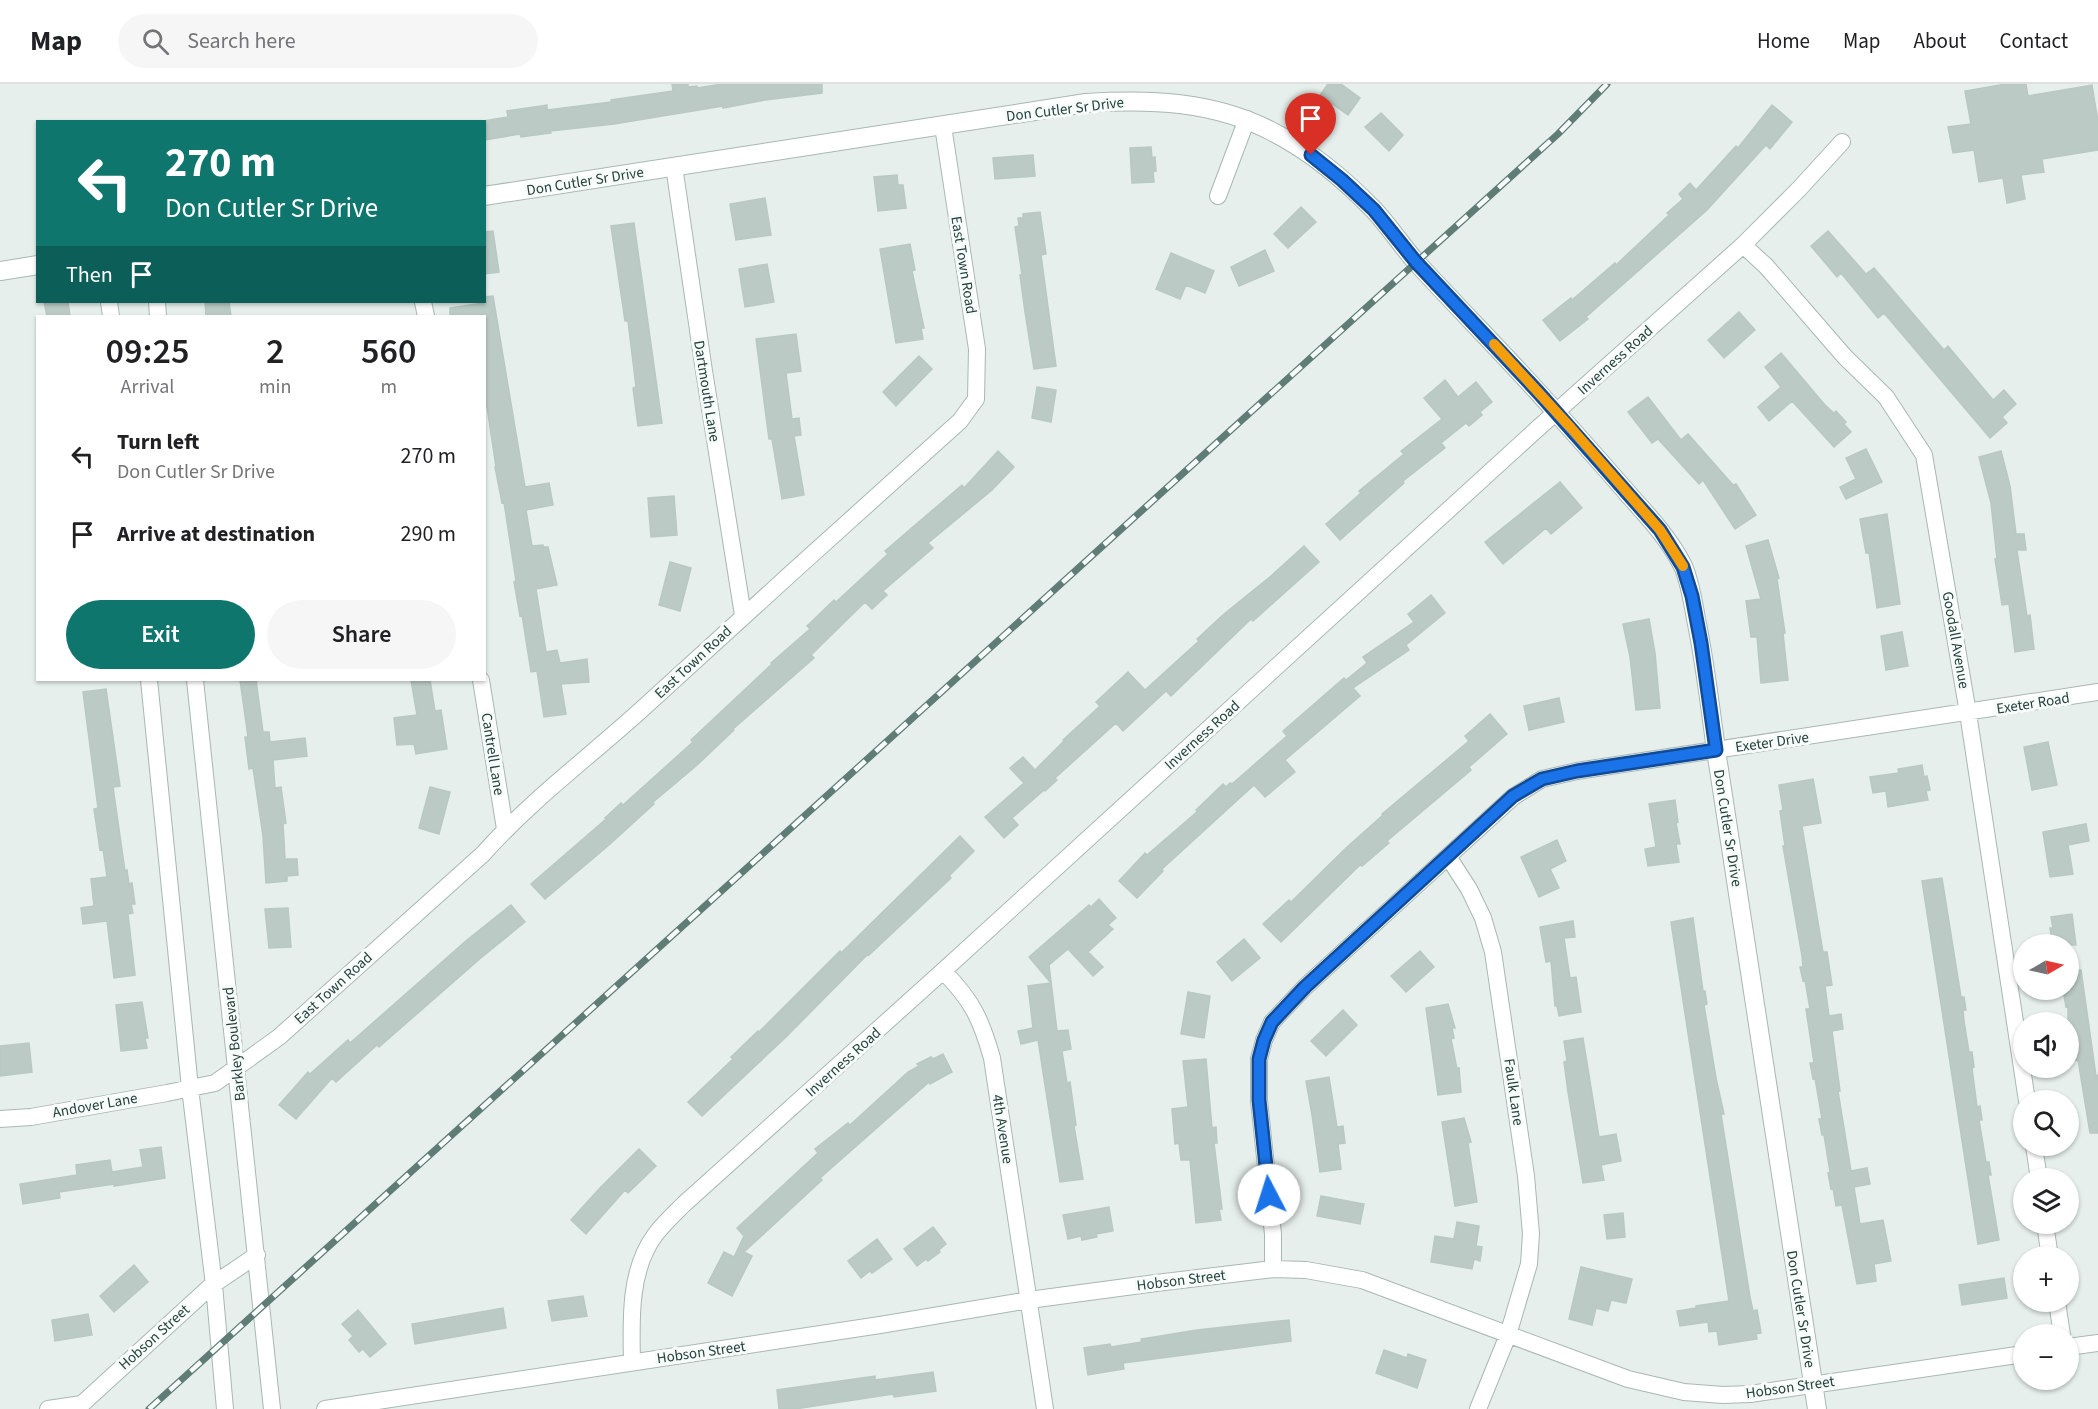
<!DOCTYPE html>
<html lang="en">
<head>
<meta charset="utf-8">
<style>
	body { margin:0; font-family:"Source Sans 3",sans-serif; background:#f6f6f6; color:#202124; height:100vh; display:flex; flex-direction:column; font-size:22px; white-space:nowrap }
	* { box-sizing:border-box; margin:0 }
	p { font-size:20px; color:#757577 }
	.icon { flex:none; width:33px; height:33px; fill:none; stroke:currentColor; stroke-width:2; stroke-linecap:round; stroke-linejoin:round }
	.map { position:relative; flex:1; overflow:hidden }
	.details { position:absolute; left:36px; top:231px; width:450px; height:366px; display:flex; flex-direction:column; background:#fff; border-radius:0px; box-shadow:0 2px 4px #0004 }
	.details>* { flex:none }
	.banner { position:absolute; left:36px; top:36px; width:450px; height:183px; border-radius:0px; box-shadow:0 2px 4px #0004; background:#0f766e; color:#fff; overflow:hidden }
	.needle { width:39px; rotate:81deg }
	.tools { position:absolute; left:2013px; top:850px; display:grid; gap:12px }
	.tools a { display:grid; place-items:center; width:66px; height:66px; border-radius:50%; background:#fff; box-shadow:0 2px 4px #0004; font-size:30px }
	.pin { position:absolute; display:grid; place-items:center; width:51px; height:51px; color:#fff; margin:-62px -26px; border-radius:50% 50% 50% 0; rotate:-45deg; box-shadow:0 0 6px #0007 }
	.pin .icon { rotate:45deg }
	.me { position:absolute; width:66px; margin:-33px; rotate:355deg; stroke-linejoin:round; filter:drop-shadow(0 0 4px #0008) }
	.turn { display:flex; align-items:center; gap:21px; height:126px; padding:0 30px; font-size:27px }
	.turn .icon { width:78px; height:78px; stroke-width:2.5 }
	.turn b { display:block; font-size:42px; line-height:51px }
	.then { display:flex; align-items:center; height:57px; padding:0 30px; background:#0003; gap:12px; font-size:22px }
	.eta { display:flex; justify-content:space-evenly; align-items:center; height:102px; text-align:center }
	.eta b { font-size:36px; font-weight:600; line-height:42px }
	.button { display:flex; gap:12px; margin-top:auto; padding:12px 30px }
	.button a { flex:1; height:69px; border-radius:36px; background:#0f766e; color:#fff; font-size:24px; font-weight:600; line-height:69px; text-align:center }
	.button a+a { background:#f6f6f6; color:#202124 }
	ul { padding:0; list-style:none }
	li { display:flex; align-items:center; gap:18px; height:78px; padding:0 30px }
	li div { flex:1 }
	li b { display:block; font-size:22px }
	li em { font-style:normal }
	header { display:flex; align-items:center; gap:36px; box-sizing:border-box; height:84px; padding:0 30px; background:#fff; border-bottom:2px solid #e0e0e0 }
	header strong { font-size:28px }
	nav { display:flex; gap:33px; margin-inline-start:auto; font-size:21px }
	.search { width:420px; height:54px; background:#f6f6f6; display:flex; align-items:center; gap:15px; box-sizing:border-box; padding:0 21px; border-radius:33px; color:#757577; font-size:22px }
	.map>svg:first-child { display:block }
	.building { fill:#bbcac4; stroke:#b8c9c2; stroke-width:1.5 }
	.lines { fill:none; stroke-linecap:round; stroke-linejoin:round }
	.minor-casing { stroke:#a8b8b2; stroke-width:18 }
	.tertiary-casing { stroke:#a8b8b2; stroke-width:20 }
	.minor { stroke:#fff; stroke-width:16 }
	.tertiary { stroke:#fff; stroke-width:18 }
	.rail-casing { stroke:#5f7d75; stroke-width:7 }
	.rail { stroke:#f7fbf9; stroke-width:4.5; stroke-dasharray:14; stroke-linecap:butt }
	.route-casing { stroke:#114b97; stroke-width:15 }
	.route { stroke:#1a73e8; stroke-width:10 }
	.slow { stroke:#f59e0b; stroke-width:10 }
	.labels { text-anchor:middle; stroke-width:6; stroke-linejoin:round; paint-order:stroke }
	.street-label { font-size:15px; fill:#24423a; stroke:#f7fbf9 }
</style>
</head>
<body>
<header>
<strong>Map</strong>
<div class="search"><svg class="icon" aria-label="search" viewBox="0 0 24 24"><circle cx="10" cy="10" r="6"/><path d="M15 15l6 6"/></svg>Search here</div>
<nav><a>Home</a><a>Map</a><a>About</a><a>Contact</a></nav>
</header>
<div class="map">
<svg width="2098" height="1325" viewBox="0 0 2098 1325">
	<rect width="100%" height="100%" fill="#e6efeb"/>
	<path class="building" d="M672,0H688V3L697,2V4L722,0H822V9L765,16L723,24V22L614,40L550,47L551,49L521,53L520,50L484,56V37L508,33L507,27L547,21V26L611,18V16L673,7Z
		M1328,0H1341L1360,14L1348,31L1320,11Z
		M2006,0H2026L2028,12L2092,1L2098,38V66L2042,75L2044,88L2021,91L2025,115L2007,119L2003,94L1979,98L1974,66L1953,69L1948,43L1971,40L1965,7Z
		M1772,21L1792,38L1770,65L1766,61L1707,126L1586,233L1588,235L1560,257L1543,236L1571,214L1572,216L1615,179L1616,181L1669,131L1667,129L1683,115L1679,110L1690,99L1696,106L1736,62L1738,64Z
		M1381,29L1403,51L1389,67L1365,43Z
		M1151,63L1152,74L1155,73L1156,87L1153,88L1154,98L1132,99L1130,64Z
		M1033,71L1035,92L995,95L993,74Z
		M897,91L898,101H903L906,124L878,127L874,93Z
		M765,114L771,151L736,156L730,120Z
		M1301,123L1316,138L1288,164L1274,150Z
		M1040,128L1046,170L1041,171L1056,282L1034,285L1025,228L1020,191H1022L1015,143L1019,142L1018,134H1023V130Z
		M634,139L662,339L638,342L633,304L636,303L628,237H625L611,142Z
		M493,147L499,188L484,190V148Z
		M1828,147L1866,190L1874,184L1944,266L1948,262L1993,316L2004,306L2016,320L2002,333L2007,339L1990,354L1884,229L1878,234L1841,189L1837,193L1811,162Z
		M910,160L915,186L912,187L924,244H921L923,255L896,259L880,165Z
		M1265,166L1274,187L1239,202L1231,183Z
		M1171,169L1214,187L1205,209L1186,201L1180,215L1156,205Z
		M767,180L774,218L745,223L739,185Z
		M493,212L525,403L549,399L553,421L526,426L532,462L543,461V463H548L557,501L536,505L546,568L557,566L560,579L587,575L589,598L561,600L566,630L544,633L537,587L531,588L522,531L520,532L514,498L516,497L504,418L502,419L495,383H496L484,303V232H450V224L484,219V213Z
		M44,218H68L70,232H47Z
		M205,218H229L231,232H206Z
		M1739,228L1755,246L1724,274L1708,256Z
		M796,250L801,287L786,289L792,335L799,334L801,351L794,352L804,411L782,415L772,355H769L756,255Z
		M1781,269L1825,321L1834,329L1836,327L1846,338L1844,340L1851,348L1834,363L1792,317L1769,337L1758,323L1781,303L1765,283Z
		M919,272L932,285L896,322L883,308Z
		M1445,296L1458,313L1476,298L1492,318L1480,328L1482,331L1469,342L1466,339L1441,359L1445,364L1403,397L1404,399L1340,456L1326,440L1361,409L1359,407L1404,370L1401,367L1442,335L1424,314Z
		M1037,303L1056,306L1051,338L1032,334Z
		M1648,313L1681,356L1688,350L1733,401L1736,400L1756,431L1735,445L1703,396L1699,400L1658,355L1652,359L1628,328Z
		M1866,365L1882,398L1846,415L1840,403L1856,395L1846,374Z
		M998,367L1014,383L992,406L928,459L933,464L883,507L887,511L872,525L865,518L811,571L814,574L733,645L734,646L696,682L652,719L654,720L609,761L545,815L531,800L606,735L605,734L621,719L623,721L693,658L691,656L772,580L771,579L810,545L807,542L834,516L836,518L888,470L885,467L914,442L962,401L964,404Z
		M2001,367L2010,402L2016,450H2024L2026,466H2017L2027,532L2030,531L2034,565L2015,568L2009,520L2002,521L1995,475H1997L1991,419L1979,373Z
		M1560,398L1582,424L1551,450L1546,444L1503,480L1485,458Z
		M674,412L677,451L651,453L648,414Z
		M1887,430L1900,520L1877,524L1869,469H1866L1860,435Z
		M1768,456L1779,494L1777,495L1785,549H1783L1788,596L1761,599L1757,553H1751L1746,517L1761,515L1746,462Z
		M1304,462L1319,478L1253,537L1251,535L1171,612L1166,607L1123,647L1116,639L1055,694L1057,696L1045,707L1044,706L1012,734L1018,741L1004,754L985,733L1024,699L1010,684L1023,673L1035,686L1064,657L1063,656L1100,622L1096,618L1128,588L1145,606L1199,557L1197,555L1224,530L1271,492Z
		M670,478L691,484L680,527L659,521Z
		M1431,511L1445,529L1406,561L1409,566L1353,604L1360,612L1285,676L1295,688L1265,713L1254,701L1162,785L1163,787L1137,814L1119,797L1145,769L1147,771L1198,727L1196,726L1223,700L1226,703L1230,699L1232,700L1287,652L1283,647L1344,594L1346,596L1367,579L1363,573L1414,538L1408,530Z
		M1649,535L1655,569L1660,624L1636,626L1630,573L1623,540Z
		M1902,548L1908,582L1886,586L1881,552Z
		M240,596H256L263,648H269L270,658L305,654L307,672L273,676L275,704L281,703L286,739L283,740L285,775H297L298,791L287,792V797L266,799L263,752L253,684L249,685L245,653H248Z
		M411,596H430L435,627L441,626L447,665L416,670L414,660L397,661L394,634L417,631Z
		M106,605L120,702L113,703L125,787L127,786L129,800L132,799L135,820H131L133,829L128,830L135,891L114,894L107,837L83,840L81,824L94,822L91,795L107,793L103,765L100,766L94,725L98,724L83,608Z
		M1559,614L1564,638L1529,646L1524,622Z
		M1490,630L1507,650L1469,683L1471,686L1387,757L1389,759L1362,782L1360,781L1281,858L1263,840L1289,816L1291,818L1346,764L1383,731L1382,730L1469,657L1465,652Z
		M2048,658L2057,701L2032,706L2024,663Z
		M1922,681L1924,693L1927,692L1930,706L1926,707L1928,716L1888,723L1886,707L1873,709L1870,693L1899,689L1898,685Z
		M1813,695L1821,739L1802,742L1823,868H1827L1832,901L1825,902L1829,932L1841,930L1843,945L1832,947L1840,1007H1838L1851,1087L1867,1084L1870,1100L1854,1103L1860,1140L1883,1136L1891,1177L1874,1180L1876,1197L1857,1200L1842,1121L1836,1122L1833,1104L1831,1105L1828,1089L1830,1088L1824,1051H1822L1819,1035H1822L1815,994L1813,995L1810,979H1814L1806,925H1810L1805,896L1803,897L1800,883H1803L1802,872L1783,762H1785L1780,727L1783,726L1779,701Z
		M430,703L450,708L439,750L419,744Z
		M1675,716L1678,738L1676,739L1680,760H1676L1679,778L1648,782L1645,765L1656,763L1649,720Z
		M2086,740L2089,757L2068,761L2073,790L2050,793L2043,748Z
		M960,752L974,767L949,792L951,794L869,871L868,870L786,953L702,1032L688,1018L733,975L731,973L758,947L759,948L840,867L841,869Z
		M1557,756L1566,777L1550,785L1559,804L1539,813L1521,773Z
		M1942,794L1961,913H1964L1966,926H1963L1964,937L1969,968H1972L1974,983L1972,984L1977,1023L1980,1022L1982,1036H1979L1986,1078H1989L1991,1091H1988L1999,1156L1978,1160L1922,797Z
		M1099,815L1116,834L1108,841L1113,845L1088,868L1103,883L1093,892L1068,865L1049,881L1057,947L1068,946L1071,965L1062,967L1067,999L1070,998L1076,1041L1074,1042L1083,1095L1060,1098L1038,956L1021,960L1018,947L1033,944L1028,902L1051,899L1029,873L1089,821L1091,823Z
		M511,821L525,838L482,873L379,963L377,961L336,998L332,994L296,1035L279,1021L308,988L310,990L348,956L350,959L467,856Z
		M288,824L291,863L269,864L265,825Z
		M2072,830L2076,861H2055V857L2052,858L2050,844H2053L2051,833Z
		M1693,834L1703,907H1705L1707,920L1704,921L1716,994L1724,1030H1721L1750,1213L1753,1227L1757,1226L1761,1249L1756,1250L1757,1255L1719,1261L1717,1247L1709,1248L1708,1238L1680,1242L1677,1227L1696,1224V1222L1729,1217L1671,838Z
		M1573,837L1575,853L1564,854L1570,894L1576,893L1581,928L1559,932L1557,922H1555L1551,877L1546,878L1540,843Z
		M1244,855L1260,874L1232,897L1217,878Z
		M1420,867L1434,883L1406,908L1391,892Z
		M2081,886L2096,992L2098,991V1049H2090L2078,976L2072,977L2071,967L2068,968V922L2066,923L2063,906H2068V888Z
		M1188,908L1210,912L1204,954L1181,950Z
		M142,918L148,954H145L147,964L121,967L116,921Z
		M1448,920L1455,944H1452L1454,954L1451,955L1457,985L1459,984L1461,1008L1438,1011L1426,924Z
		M1343,926L1357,941L1326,972L1311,957Z
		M1583,954L1599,1053L1616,1050L1621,1077L1601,1081L1604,1096L1583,1099L1568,1008L1564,978L1567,977L1564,957Z
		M29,959L32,988L0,992V962Z
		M943,970L952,988L930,1000L929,998L820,1094L822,1096L744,1168L752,1172L732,1212L708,1199L724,1168L734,1173L744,1152L737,1144L818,1069L815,1065L848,1039L850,1041L908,988L919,982L917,980L931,973L933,975Z
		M1206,975L1212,1044L1216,1043L1217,1059H1214L1222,1125H1219L1221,1136L1196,1139L1190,1076H1181L1179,1059L1175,1060L1172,1025L1188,1023L1183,977Z
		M1329,993L1337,1043L1343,1042L1345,1059L1338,1060L1341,1085L1320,1088L1312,1031L1306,997Z
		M1464,1034L1471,1058L1468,1059L1477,1118L1455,1122L1442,1038Z
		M161,1063L165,1094L114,1102V1100L59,1108L60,1114L23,1120L20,1100L77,1091L76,1081L110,1076L112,1088L143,1083L140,1066Z
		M639,1065L656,1082L628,1109L625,1106L586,1150L571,1136L599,1105Z
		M1321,1112L1364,1120L1360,1140L1317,1132Z
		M1109,1123L1113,1147L1096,1150L1097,1153L1082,1156L1081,1152L1068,1155L1063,1131Z
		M1623,1129L1625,1153L1607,1155L1604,1131Z
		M1457,1138L1479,1142L1476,1162L1482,1163L1480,1177L1474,1175L1472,1185L1431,1178L1435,1152L1454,1155Z
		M933,1143L946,1160L939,1166L940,1168L928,1177L926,1175L917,1182L904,1165Z
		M877,1155L892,1175L872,1189L870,1187L861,1194L848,1177Z
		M134,1181L148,1198L114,1228L100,1212Z
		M1581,1183L1632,1195L1626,1219L1611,1216L1608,1227L1596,1224L1592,1241L1569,1235Z
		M2004,1194L2007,1214L1962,1221L1959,1201Z
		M583,1212L587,1232L552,1237L548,1217Z
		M503,1224L506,1244L415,1260L412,1240Z
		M358,1226L386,1260L370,1273L363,1265L359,1268L349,1256L353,1252L342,1240Z
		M88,1230L92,1251L55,1257L52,1236Z
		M1289,1236L1291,1257L1123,1279L1124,1285L1088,1291L1084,1264L1110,1260L1111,1263L1142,1258L1141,1255L1197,1246Z
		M1384,1266L1407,1274L1408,1270L1426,1276L1417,1304L1376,1289Z
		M933,1288L936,1307L894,1313L893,1310L795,1325H779L777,1306L875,1292V1296Z"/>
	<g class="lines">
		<defs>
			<path id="minor" d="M674,82L704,287L743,531
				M1218,112L1247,35
				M1743,161L1766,182L1845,273L1886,313L1924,371L1968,629L2027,1017
				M109,218L111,232
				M157,218L158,232
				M423,218L426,232
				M149,596L190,1004L214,1201L225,1325
				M195,596L272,1325
				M481,596L505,745
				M1449,774L1469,805L1483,834L1493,868L1526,1092L1531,1150L1529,1180L1508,1251L1478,1325
				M943,887C972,916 981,935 992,974L1045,1325
				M0,1035L31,1033L167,1009L215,999L279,953L483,770C530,717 588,674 641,626C747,529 853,433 960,337L976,315L977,265L943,42
				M2034,1062L2039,1095
				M2045,1140L2050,1173
				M1273,1185V1150L1259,1016V975L1264,956L1272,938L1305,903L1513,713L1542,695L1577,687L2098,608
				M2057,1218L2062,1251
				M2068,1263L2098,1259
				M632,1278C631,1236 629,1186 655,1151C663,1140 674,1130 684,1120L943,887L1536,346L1743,161L1799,105L1842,58
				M48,1325L82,1320L211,1202L257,1171
				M325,1325L880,1241L1029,1216L1156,1199L1273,1185L1306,1186L1362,1196L1628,1295L1684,1308L1723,1311L1750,1310L2024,1270"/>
			<path id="tertiary" d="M484,112L1086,19C1151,15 1214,17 1273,48C1310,67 1345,96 1374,126C1389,142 1402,162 1417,179C1463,229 1510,276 1555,327C1580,355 1605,383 1630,412C1649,433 1670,456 1683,482C1690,498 1693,518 1696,535C1705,578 1710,622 1716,666L1817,1325
				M0,187L38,181"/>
		</defs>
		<use href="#minor" class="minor-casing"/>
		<use href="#tertiary" class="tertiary-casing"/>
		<use href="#minor" class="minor"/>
		<use href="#tertiary" class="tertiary"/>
		<defs>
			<path id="rail" d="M149,1325L1558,50L1607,0"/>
		</defs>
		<use href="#rail" class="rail-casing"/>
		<use href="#rail" class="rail"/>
	</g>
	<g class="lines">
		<defs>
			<path id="route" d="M1269,1111L1259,1016V975L1264,956L1272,938L1305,903L1513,712L1542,695L1577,687L1716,666L1701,559L1692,512L1683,483L1660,446L1539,309L1416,178L1374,126L1342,96L1311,71"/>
		</defs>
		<use href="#route" class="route-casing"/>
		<use href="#route" class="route"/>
		<path class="slow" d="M1494,260L1571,344L1660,446L1683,482"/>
	</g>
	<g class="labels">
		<g class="street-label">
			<text transform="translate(1065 25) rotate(-7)" y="5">Don Cutler Sr Drive</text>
			<text transform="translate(585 97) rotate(-9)" y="5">Don Cutler Sr Drive</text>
			<text transform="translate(964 181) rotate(81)" y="5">East Town Road</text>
			<text transform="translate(1615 276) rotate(-42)" y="5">Inverness Road</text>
			<text transform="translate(707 307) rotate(81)" y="5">Dartmouth Lane</text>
			<text transform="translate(1956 556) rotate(80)" y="5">Goodall Avenue</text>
			<text transform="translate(693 578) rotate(-43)" y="5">East Town Road</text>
			<text transform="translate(2033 619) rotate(-9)" y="5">Exeter Road</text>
			<text transform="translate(1202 651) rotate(-42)" y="5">Inverness Road</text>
			<text transform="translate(1772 658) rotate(-8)" y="5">Exeter Drive</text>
			<text transform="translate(493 670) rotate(81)" y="5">Cantrell Lane</text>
			<text transform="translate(1728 744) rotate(81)" y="5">Don Cutler Sr Drive</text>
			<text transform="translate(333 904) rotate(-42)" y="5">East Town Road</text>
			<text transform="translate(234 960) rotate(-96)" y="5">Barkley Boulevard</text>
			<text transform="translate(843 978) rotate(-42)" y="5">Inverness Road</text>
			<text transform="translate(1514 1008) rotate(82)" y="5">Faulk Lane</text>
			<text transform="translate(95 1021) rotate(-10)" y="5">Andover Lane</text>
			<text transform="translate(1003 1045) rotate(81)" y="5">4th Avenue</text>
			<text transform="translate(1181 1196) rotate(-7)" y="5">Hobson Street</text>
			<text transform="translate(1801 1225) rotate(81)" y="5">Don Cutler Sr Drive</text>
			<text transform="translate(154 1253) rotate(-42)" y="5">Hobson Street</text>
			<text transform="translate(701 1268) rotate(-8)" y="5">Hobson Street</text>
			<text transform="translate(1790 1303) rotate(-8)" y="5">Hobson Street</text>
		</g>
	</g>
</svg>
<div class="tools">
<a><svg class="needle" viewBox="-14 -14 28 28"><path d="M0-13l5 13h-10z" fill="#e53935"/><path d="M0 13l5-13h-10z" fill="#757577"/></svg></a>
<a><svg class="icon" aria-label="sound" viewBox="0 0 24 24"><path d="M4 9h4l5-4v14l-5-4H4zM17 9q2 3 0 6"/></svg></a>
<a><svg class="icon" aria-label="search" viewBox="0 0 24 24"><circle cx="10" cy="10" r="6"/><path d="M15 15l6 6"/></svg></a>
<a><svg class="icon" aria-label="layers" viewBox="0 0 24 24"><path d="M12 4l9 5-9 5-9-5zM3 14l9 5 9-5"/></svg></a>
<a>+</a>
<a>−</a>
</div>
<div class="pin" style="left:1311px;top:71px;background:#d93025"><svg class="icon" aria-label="arrive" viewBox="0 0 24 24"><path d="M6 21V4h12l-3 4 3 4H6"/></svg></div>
<svg class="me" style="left:1269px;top:1111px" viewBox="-20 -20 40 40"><circle r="19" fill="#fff"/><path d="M0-13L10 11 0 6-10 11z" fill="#1a73e8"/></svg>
<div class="banner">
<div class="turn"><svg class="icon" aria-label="left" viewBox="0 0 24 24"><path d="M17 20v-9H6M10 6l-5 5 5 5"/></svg><div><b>270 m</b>Don Cutler Sr Drive</div></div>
<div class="then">Then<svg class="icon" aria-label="arrive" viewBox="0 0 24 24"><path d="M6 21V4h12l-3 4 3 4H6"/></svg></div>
</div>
<section class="details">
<div class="eta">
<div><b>09:25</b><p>Arrival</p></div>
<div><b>2</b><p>min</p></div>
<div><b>560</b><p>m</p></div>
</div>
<ul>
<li><svg class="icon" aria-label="left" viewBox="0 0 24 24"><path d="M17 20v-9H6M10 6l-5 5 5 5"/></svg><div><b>Turn left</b><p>Don Cutler Sr Drive</p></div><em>270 m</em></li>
<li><svg class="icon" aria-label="arrive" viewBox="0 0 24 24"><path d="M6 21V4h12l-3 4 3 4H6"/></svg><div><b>Arrive at destination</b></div><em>290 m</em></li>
</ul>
<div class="button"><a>Exit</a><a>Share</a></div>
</section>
</div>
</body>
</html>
